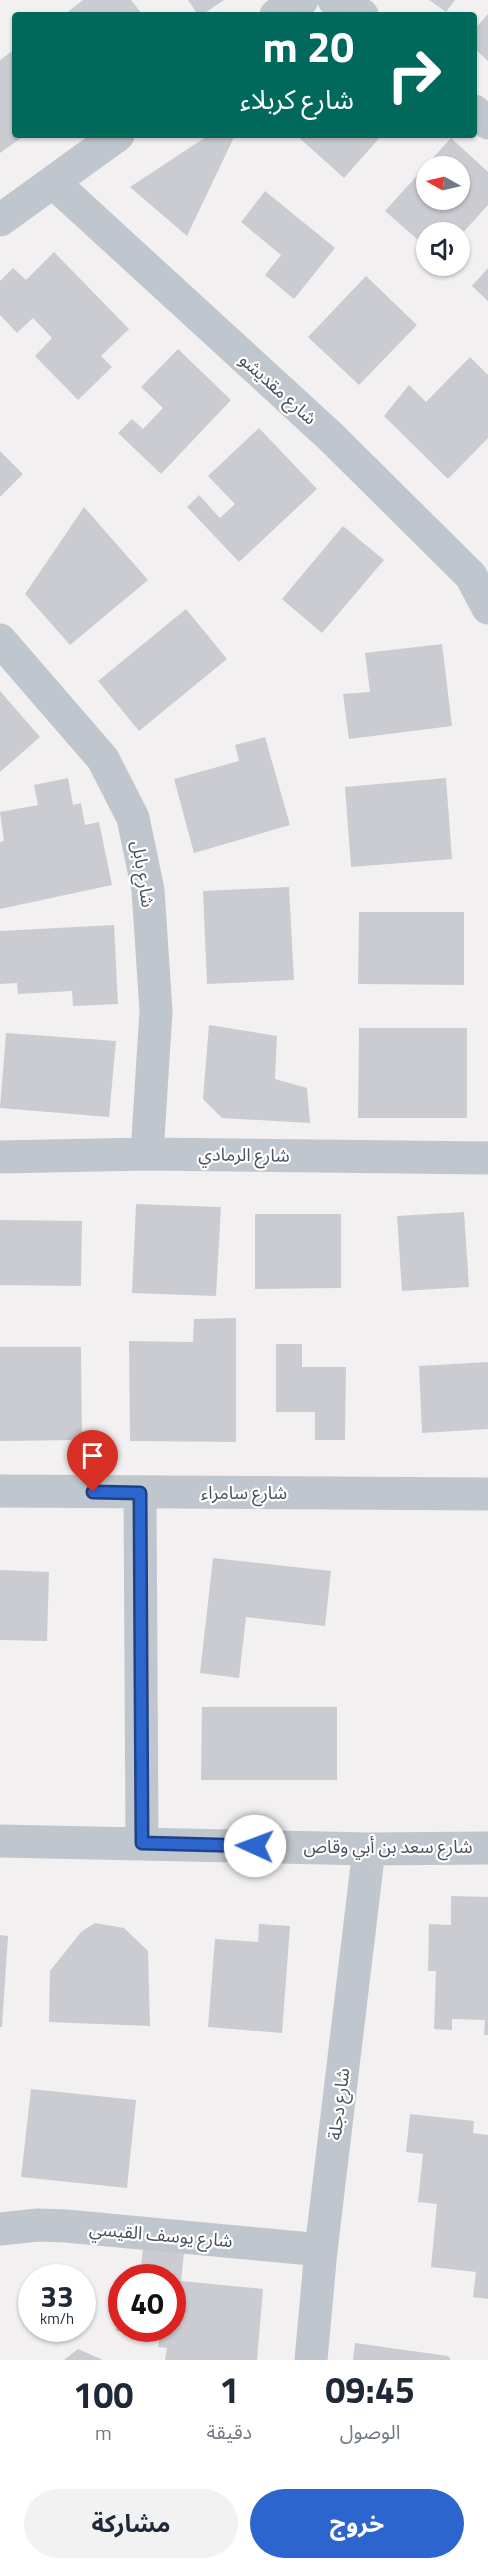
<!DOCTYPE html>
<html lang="ar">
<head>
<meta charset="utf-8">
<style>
	body { margin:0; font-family:"Titillium Web","Noto Sans Arabic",sans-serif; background:#f2f2f3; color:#1f2937; direction:rtl; height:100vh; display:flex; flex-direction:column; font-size:22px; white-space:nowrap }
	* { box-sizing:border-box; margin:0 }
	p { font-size:20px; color:#747a83 }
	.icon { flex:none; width:33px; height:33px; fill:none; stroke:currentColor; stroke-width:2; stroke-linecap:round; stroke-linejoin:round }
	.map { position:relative; height:2360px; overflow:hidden; direction:ltr }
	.panel { display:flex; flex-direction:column; background:#fff; flex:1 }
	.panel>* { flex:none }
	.banner { position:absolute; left:12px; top:12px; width:465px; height:126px; border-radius:6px; box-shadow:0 2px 4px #0004; direction:rtl; background:#00695c; color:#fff; overflow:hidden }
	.needle { width:39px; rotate:278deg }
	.tools { position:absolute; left:416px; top:156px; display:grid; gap:12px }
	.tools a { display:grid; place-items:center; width:54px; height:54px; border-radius:50%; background:#fff; box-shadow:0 2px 4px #0004; font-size:30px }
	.speed { position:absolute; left:18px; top:2264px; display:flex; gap:12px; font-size:30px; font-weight:700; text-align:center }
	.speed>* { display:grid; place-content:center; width:78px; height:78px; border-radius:50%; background:#fff; box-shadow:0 2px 4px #0004; line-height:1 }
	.speed small { font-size:15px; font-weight:400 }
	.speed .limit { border:9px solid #d22; background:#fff; color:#111 }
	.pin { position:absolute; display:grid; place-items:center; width:51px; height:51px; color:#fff; margin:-62px -26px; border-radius:50% 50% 50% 0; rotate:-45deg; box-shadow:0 0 6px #0007 }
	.pin .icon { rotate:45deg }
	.me { position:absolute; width:66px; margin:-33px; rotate:272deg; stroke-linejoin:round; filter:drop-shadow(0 0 4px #0008) }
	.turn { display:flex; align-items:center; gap:21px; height:126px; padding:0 24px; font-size:27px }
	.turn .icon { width:78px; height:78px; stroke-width:2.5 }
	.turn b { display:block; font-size:42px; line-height:51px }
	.eta { display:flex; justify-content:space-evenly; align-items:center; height:102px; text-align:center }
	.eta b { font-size:36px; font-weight:700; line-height:42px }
	.primary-button { display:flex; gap:12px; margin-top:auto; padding:12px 24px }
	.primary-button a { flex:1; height:69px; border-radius:36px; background:#2d65cf; color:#fff; font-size:24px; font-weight:700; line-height:69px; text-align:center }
	.primary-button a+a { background:#f2f2f3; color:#1f2937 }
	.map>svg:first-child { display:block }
	.building { fill:#cbccd2; fill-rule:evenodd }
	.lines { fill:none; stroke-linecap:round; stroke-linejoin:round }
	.minor { stroke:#c0c6cd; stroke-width:33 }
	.tertiary { stroke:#c0c6cd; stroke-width:33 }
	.route-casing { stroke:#1d4287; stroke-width:15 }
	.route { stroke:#2d65cf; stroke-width:10 }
	.labels { text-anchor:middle; stroke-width:4.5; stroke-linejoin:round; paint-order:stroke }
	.street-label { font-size:18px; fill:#4a515b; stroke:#fff }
</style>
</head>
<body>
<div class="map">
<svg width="488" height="2360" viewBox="0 0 488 2360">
	<rect width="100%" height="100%" fill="#f2f0f0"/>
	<path class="building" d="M83,0H131L143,15H64Z
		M188,0H224L202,15H198Z
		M429,0H455L446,12Z
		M488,14V61L474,48V30Z
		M15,49V135H25L0,153V60Z
		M209,135H235L187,236L130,187Z
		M296,135H382L344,178Z
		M451,138L488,172V205L459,237V232H426V247L385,211ZM426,166H459V200H426Z
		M265,191L335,248L294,299L265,275L281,255L241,222Z
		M54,252L129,329L101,356L112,367L78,400L35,356L52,338L33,318L17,333L0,315V281L13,268L26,280Z
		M488,268V301L472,286Z
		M366,276L417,325L359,385L308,337Z
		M178,349L231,400L161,474L118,433L132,419L143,429L163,408L141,387Z
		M470,357L488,375V438L448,479L384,416L409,385L426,402Z
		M259,428L317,489L239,562L187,507L199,495L220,518L235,504L208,476Z
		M0,451L23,474L0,497Z
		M84,507L148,580L70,645L25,594Z
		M343,526L384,560L322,633L282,599Z
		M186,609L227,659L139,731L98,681Z
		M442,644L452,726L349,739L343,694L370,692L365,653Z
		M0,691L40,737L0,772Z
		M265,737L290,825L194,853L174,779L239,761L235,745Z
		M68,778L73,805L81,803L85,825L99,822L112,885L0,909V842L4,841L0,812L38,805L34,785Z
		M446,778L452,859L351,867L345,787Z
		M289,887L294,980L207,984L203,891Z
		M359,912H464V985L358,984Z
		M114,925L118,1004L73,1006L72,991L18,994L17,983L0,984V931Z
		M209,1025L277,1036L275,1079L307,1088L310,1123L222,1118L203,1099Z
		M359,1028H467V1118H358Z
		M6,1033L116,1041L109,1117L0,1108Z
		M136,1204L221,1207L216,1296L132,1293Z
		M464,1212L469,1287L402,1291L397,1216Z
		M255,1214H341V1288L255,1289Z
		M0,1220L82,1221L81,1286L0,1285Z
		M236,1318V1442L130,1441L129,1341L193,1342L194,1319Z
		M276,1344H302V1367H346L345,1440H315V1412H276Z
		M0,1347H81L82,1440L0,1441Z
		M488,1362V1429L422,1433L419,1366Z
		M213,1558L331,1571L325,1626L246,1617L239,1678L200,1673Z
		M0,1570L49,1572L47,1641L0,1640Z
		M202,1707H337V1780H201Z
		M451,1896L488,1897V2035H484L485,2020L452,2019V2030L434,2029L436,1971H428L429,1924L451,1925Z
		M95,1923L124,1928L148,1951L150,2026L49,2022L50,1971L81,1932Z
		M259,1924L290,1926L282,2033L208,2027L215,1939L258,1942Z
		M0,1935L8,1936L2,2027H0Z
		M31,2089L136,2100L127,2188L21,2177Z
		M410,2114L474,2121L473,2133L488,2135V2299L473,2297L476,2272L431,2267L437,2204L418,2202L423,2154L406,2152Z
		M143,2248L184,2252L181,2281L263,2289L257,2360H165L167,2348L158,2347L160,2335L116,2331L119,2293H122V2328H172V2277H140Z
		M355,2343L448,2356L451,2360H353Z
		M78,2349L103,2360H64Z"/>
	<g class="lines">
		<path class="minor" d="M334,0L350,7L362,15
			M276,15L302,0
			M474,111L488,123
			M54,183L331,437L471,576L488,608
			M0,220L118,135
			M0,640L103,759L133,818L148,890L156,1011L147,1154
			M0,1157L147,1154L488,1158
			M0,1491L488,1494
			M140,1493L142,1843
			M0,2229L38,2225L66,2226L321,2250"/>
		<path class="tertiary" d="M0,1841L369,1849L488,1848
			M311,2360L321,2250L369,1849"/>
	</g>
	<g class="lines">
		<defs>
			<path id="route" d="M93,1492L140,1493L142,1843L255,1846"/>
		</defs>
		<use href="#route" class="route-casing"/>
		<use href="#route" class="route"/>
	</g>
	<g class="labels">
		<g class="street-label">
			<text transform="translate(278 389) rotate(42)" y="6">شارع مقديشو</text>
			<text transform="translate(143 874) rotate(81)" y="6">شارع بابل</text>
			<text transform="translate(244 1155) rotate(1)" y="6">شارع الرمادي</text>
			<text x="244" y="1499">شارع سامراء</text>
			<text x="388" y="1853">شارع سعد بن أبي وقاص</text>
			<text transform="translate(339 2104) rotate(-83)" y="6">شارع دجلة</text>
			<text transform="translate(161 2235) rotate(5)" y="6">شارع يوسف القيسي</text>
		</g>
	</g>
</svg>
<div class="tools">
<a><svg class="needle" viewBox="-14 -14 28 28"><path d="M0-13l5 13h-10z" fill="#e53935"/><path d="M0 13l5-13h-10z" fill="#747a83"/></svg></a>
<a><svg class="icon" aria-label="sound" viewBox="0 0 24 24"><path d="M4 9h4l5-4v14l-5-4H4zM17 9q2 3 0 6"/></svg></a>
</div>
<div class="speed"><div>33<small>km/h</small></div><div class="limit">40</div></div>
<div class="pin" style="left:93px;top:1492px;background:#d93025"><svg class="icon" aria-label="arrive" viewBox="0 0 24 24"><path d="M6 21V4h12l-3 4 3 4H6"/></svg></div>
<svg class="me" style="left:255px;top:1846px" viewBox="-20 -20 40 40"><circle r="19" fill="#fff"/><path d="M0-13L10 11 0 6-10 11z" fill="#2d65cf"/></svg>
<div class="banner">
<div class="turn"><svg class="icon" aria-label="right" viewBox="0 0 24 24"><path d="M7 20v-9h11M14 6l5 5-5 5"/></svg><div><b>20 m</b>شارع كربلاء</div></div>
</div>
</div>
<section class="panel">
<div class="eta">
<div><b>09:45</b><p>الوصول</p></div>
<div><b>1</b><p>دقيقة</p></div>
<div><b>100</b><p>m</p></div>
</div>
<div class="primary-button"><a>خروج</a><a>مشاركة</a></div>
</section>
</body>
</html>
